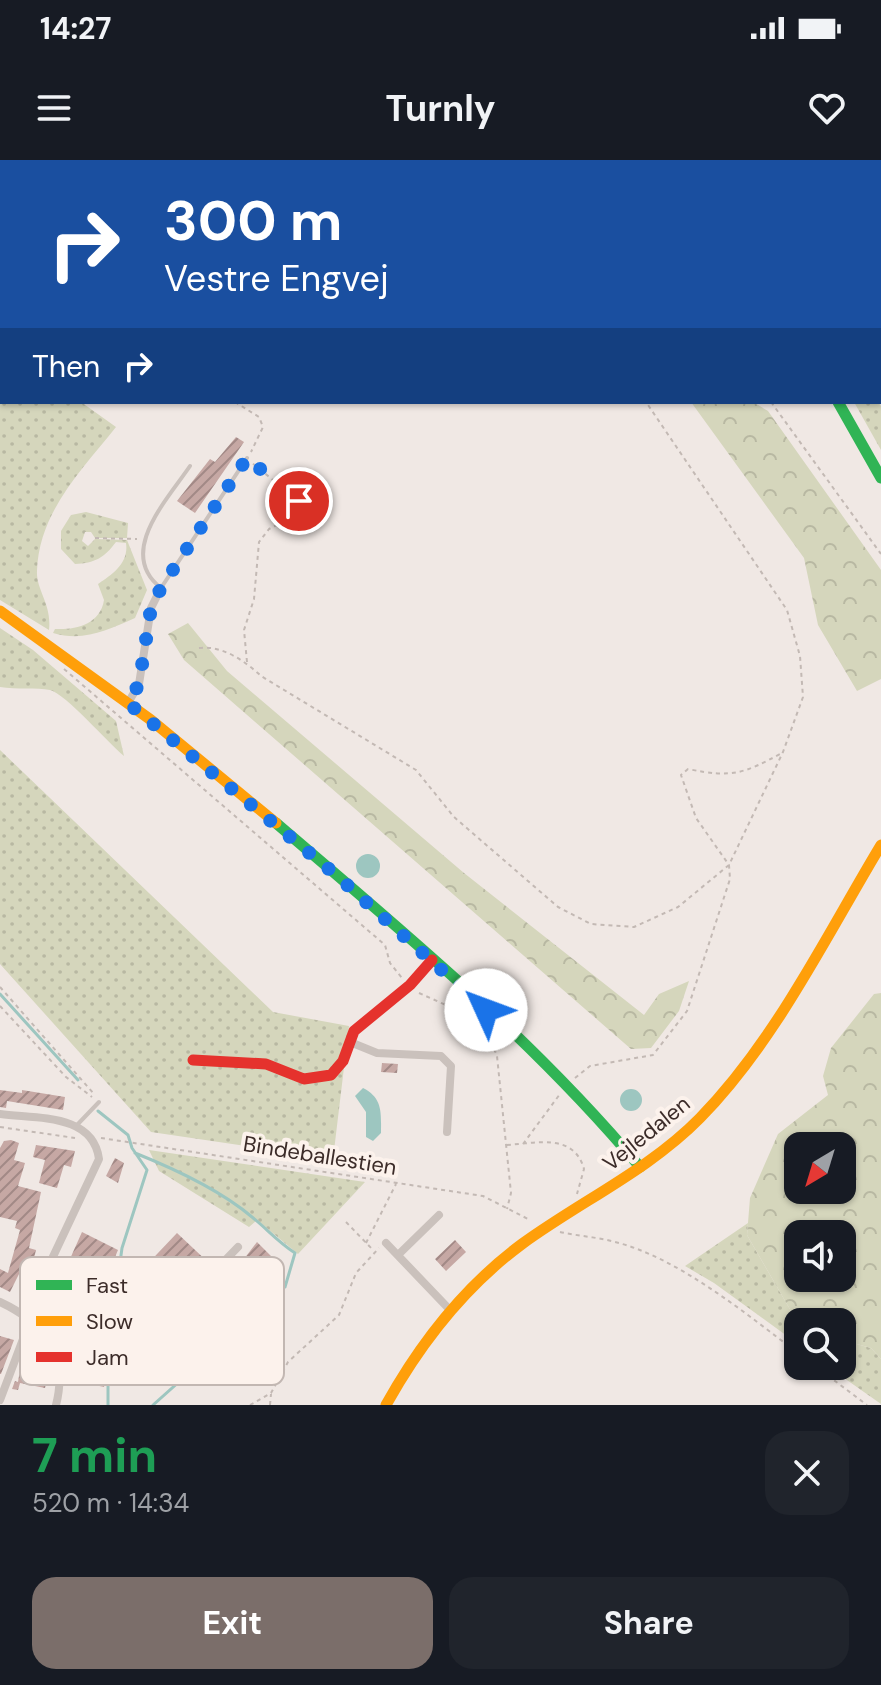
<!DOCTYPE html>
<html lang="en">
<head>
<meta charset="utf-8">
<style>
	body { margin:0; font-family:"DM Sans",sans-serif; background:#20242c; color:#f1f3f6; height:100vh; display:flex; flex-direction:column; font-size:30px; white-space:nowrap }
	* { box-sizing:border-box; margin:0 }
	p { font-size:26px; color:#9ea1a6 }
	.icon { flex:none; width:44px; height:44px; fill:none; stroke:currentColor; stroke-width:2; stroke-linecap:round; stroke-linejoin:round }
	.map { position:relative; height:1245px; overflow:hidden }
	.panel { display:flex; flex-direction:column; background:#171b24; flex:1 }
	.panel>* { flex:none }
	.top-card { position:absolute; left:0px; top:0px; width:882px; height:244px; box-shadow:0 2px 6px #0004; background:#1a4fa0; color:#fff; overflow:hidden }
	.needle { width:52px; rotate:218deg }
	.buttons { position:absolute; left:784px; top:972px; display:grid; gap:16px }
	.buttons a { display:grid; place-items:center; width:72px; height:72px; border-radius:16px; background:#171b24; box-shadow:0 2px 6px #0004; font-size:40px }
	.pin { position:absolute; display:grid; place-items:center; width:68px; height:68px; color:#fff; margin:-34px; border:4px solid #fff; border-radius:50%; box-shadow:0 2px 8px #0007 }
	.me { position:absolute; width:88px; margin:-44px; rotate:313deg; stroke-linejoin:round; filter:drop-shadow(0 0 6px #0008) }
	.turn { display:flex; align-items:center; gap:28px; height:168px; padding:0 32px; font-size:36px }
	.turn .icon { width:104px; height:104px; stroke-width:2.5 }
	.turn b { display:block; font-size:56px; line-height:68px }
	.then { display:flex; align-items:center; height:76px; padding:0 32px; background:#0003; gap:16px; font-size:30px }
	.round { display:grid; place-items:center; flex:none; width:84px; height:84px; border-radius:24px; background:#20242c }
	.head { display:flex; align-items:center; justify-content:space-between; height:136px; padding:0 32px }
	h1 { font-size:48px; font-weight:700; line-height:60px; color:#1e9e55 }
	.action { display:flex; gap:16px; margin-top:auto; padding:16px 32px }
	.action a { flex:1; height:92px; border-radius:24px; background:#7b6e6a; color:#fff; font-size:32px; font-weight:700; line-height:92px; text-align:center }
	.action a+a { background:#20242c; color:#f1f3f6 }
	.status { display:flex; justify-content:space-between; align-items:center; height:56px; padding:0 40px; background:#171b24; direction:ltr }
	.status svg { height:22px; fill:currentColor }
	header { display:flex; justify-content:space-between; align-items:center; height:104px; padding:0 32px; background:#171b24; font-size:36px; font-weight:700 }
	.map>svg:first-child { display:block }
	.grass { fill:url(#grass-dots) }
	.forest { fill:url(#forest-crowns); fill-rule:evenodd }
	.water { fill:#9dc6c0 }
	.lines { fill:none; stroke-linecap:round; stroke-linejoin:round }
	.stream { stroke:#9dc6c0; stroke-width:3 }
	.river { stroke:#9dc6c0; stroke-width:18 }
	.building { fill:url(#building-hatch) }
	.path { stroke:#c3b9b4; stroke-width:2; stroke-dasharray:4 4; stroke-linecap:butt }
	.lane { stroke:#cac1bc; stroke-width:4 }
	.street { stroke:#cac1bc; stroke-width:8 }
	.fast { stroke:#30b455; stroke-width:11 }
	.slow { stroke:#ff9f0a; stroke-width:11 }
	.jam { stroke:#e5322d; stroke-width:11 }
	.route { stroke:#1a73e8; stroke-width:14; stroke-dasharray:0 25.2 }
	.labels { text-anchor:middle; stroke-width:8; stroke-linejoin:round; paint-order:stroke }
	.street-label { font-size:22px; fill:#3c2c29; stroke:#fcf2ec }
	.key { fill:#fcf2ec; stroke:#c2b7b2; stroke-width:2 }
	.key-label { font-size:22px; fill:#3c2c29 }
</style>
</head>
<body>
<div class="status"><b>14:27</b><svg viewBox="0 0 49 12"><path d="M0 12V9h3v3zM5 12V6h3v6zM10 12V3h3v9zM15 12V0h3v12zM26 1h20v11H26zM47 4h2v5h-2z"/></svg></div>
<header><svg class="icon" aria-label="menu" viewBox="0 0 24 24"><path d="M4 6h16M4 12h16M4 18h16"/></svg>Turnly<svg class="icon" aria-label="heart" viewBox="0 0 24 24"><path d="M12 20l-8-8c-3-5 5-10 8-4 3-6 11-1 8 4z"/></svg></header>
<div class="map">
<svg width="881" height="1245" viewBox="0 0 881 1245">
	<defs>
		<pattern id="grass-dots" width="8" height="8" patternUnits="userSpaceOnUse" patternTransform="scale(2)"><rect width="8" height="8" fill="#d5d6bc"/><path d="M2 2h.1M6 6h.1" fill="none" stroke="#b8b8a2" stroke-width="1.8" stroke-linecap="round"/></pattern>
		<pattern id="forest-crowns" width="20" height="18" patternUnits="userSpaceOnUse" patternTransform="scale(2)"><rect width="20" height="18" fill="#d5d6bc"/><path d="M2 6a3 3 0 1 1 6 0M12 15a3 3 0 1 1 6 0" fill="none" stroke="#b8b8a2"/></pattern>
		<pattern id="building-hatch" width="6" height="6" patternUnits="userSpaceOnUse" patternTransform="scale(2)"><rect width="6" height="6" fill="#c6a8a4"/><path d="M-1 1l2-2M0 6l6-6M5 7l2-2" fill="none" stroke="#a28986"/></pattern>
	</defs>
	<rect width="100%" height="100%" fill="#f0e8e4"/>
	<path class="grass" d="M0,182L2,242H81L116,267C81,311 39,352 37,411C36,430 52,444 49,470L0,440Z
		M854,242H878L881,246V290Z
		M86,352L128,363L127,378H95L91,372H85L82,381L88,386L95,379L127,380L147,430L135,458C107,470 84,482 53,473L55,469C75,470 100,465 104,440L98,424C113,414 129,403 126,383L116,382C104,398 95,403 75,404L61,389V371L71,355Z
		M0,468L33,490L116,561L124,596C107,582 66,534 50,530C37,527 16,530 0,527Z
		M0,590L273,852L349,866L333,999L151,972L0,804Z
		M149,990L365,1022L298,1094L257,1060L249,1067L159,1011Z
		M748,1063L747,1075L795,1158L801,1162H798V1184L714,1123L685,1106Z
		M842,1180L871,1188L881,1199V1244L827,1206H842Z"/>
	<path class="forest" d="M691,242H753L768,251L881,410V519L857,531L818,465L804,398Z
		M188,463L227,511L464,713L644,855L659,834L689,821L679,851L651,888L631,889L184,500L168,474Z
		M881,833V1199L871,1188L842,1180V1162H801L795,1158L747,1075L750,1038L778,974L828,935L823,916L831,888L874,834ZM798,986H842V1030H798ZM842,1074V1118H798V1074Z"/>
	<path class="water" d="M356 706a12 12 0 1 1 24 0a12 12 0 1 1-24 0Z
		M363,928C383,938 381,953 381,973L373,981L366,977V952L355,936Z
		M620 940a11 11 0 1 1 22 0a11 11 0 1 1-22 0Z"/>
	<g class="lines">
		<path class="stream" d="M0,834L78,920
			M98,951L128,975L132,988L147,1010L122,1088L116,1132
			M135,993C175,1009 219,1029 252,1057C267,1069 278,1082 295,1093L285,1127L153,1245
			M112,1195L114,1147
			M108,1210V1245"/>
		<path class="river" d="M880,58L881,54"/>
	</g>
	<path class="building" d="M236,277L244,282L195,353L177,341L210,299L215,302Z
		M382,903L398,904L397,913L381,912Z
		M0,930L22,933V930L65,937L63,950L7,941L6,948L0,947Z
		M11,980L19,983L14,1000L25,1003L18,1026L41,1032L29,1088L36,1090L32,1106L27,1114L20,1112L10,1132L0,1127V1109L8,1113L20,1070L15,1068L17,1061L0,1057V988L4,981Z
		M36,985L75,991L71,1007L64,1005L57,1028L39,1023L45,1000L33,997Z
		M115,998L124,1003L118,1023L106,1016Z
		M82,1072L118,1090L112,1104L117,1107L107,1127L120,1133L177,1073L211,1105L123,1196L118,1190L132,1175L119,1164L124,1159L115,1150L74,1134L72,1143L60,1140L64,1126L61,1119Z
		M455,1080L466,1092L446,1111L435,1099Z
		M257,1082L272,1097L248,1121L245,1118L237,1126L234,1123L224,1128L217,1122L219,1117L229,1107L234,1112Z
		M0,1176L14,1180L1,1214H0Z
		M21,1204L49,1210L45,1228L20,1223L18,1230L12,1229L15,1221L18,1222Z
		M79,1208L106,1214L104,1227L76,1221Z"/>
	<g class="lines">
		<path class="path" d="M209,0V2
			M572,0L574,2
			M537,2V0
			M873,2V0
			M880,146L881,145
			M0,156L2,157
			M880,158H881
			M235,242L259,257L263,267L251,292
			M771,242L881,394
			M95,378L137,379
			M199,488C222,485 245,501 261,516L416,610L454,657L558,747L591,764L634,767L678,747L729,705L783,592L803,537L800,496L787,450L646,242
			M247,502L244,470L254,439L259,382L269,369L299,354V341L252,303
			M64,509L385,785L390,803L402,818
			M0,827L94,934
			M419,833L457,850L492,883L497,896L511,1033L507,1049
			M0,846L66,917L92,937
			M575,918L590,906L653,895L687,851L730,719L729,705L696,658L681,615L688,609C732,618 743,614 782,593
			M0,967L75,978
			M101,978L483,1036L530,1060
			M523,984L560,934
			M507,985C537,983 574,973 584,1009L577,1034
			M346,1062L373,1090
			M560,1072C578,1076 597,1077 615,1082C679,1098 746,1154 798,1193
			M366,1083L396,1024
			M815,1206L867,1245
			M250,1245L271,1233L288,1202L339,1155L356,1113L379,1088
			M270,1245L271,1234"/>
		<path class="lane" d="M190,306C167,340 116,393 161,428L247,298
			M77,965L99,942"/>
		<path class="street" d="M128,543L139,524L151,448L161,428
			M350,882L377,893L441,896L451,906L447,972
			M0,954C36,959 93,953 99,999L26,1154
			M386,1083L450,1150
			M398,1095L439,1055
			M0,1142C43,1162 69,1195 56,1245
			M55,1198L122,1207L238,1087
			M0,1240L31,1158"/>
		<path class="fast" d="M838,242L881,318
			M276,663C402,771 533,879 640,1007"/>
		<path class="slow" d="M0,451L151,560L276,663
			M386,1245C421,1182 464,1127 522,1084C581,1041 649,1010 700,958C776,880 825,778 881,685"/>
		<path class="jam" d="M693,0L694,2
			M193,900L266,904L304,919L331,915L343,901L354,871L410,825L432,800"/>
	</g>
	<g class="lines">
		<path class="route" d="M299,341L247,298L161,428L151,448L139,524L128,543L336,715L486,850"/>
	</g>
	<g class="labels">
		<g class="street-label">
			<text transform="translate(646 973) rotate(-39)" y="8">Vejledalen</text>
			<text transform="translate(320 995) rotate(9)" y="8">Bindeballestien</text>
		</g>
	</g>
	<rect x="20" y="1097" width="264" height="128" rx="12" class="key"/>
	<rect x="36" y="1120" width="36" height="10" fill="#30b455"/>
	<rect x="36" y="1156" width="36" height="10" fill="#ff9f0a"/>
	<rect x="36" y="1192" width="36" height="10" fill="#e5322d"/>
	<g class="key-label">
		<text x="86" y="1133">Fast</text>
		<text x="86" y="1169">Slow</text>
		<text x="86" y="1205">Jam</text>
	</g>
</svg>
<div class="buttons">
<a><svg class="needle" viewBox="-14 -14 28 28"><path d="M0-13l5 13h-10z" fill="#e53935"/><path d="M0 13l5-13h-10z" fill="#9ea1a6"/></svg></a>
<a><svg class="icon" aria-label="sound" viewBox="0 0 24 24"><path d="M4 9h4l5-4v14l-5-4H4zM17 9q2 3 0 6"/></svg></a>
<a><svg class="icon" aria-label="search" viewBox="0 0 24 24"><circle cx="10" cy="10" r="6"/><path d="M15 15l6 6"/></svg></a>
</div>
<div class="pin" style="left:299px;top:341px;background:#d93025"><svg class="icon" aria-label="arrive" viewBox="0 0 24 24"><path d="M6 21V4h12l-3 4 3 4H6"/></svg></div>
<svg class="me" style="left:486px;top:850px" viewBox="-20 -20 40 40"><circle r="19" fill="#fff"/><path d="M0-13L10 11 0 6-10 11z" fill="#1a73e8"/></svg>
<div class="top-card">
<div class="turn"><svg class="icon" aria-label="right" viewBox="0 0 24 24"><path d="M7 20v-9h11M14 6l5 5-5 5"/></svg><div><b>300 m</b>Vestre Engvej</div></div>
<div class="then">Then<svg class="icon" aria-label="right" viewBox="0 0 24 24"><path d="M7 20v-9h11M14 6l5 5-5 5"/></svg></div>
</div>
</div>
<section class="panel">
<div class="head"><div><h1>7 min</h1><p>520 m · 14:34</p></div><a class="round"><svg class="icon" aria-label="close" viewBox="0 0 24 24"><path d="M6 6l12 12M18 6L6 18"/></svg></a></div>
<div class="action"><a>Exit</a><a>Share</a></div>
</section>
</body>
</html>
